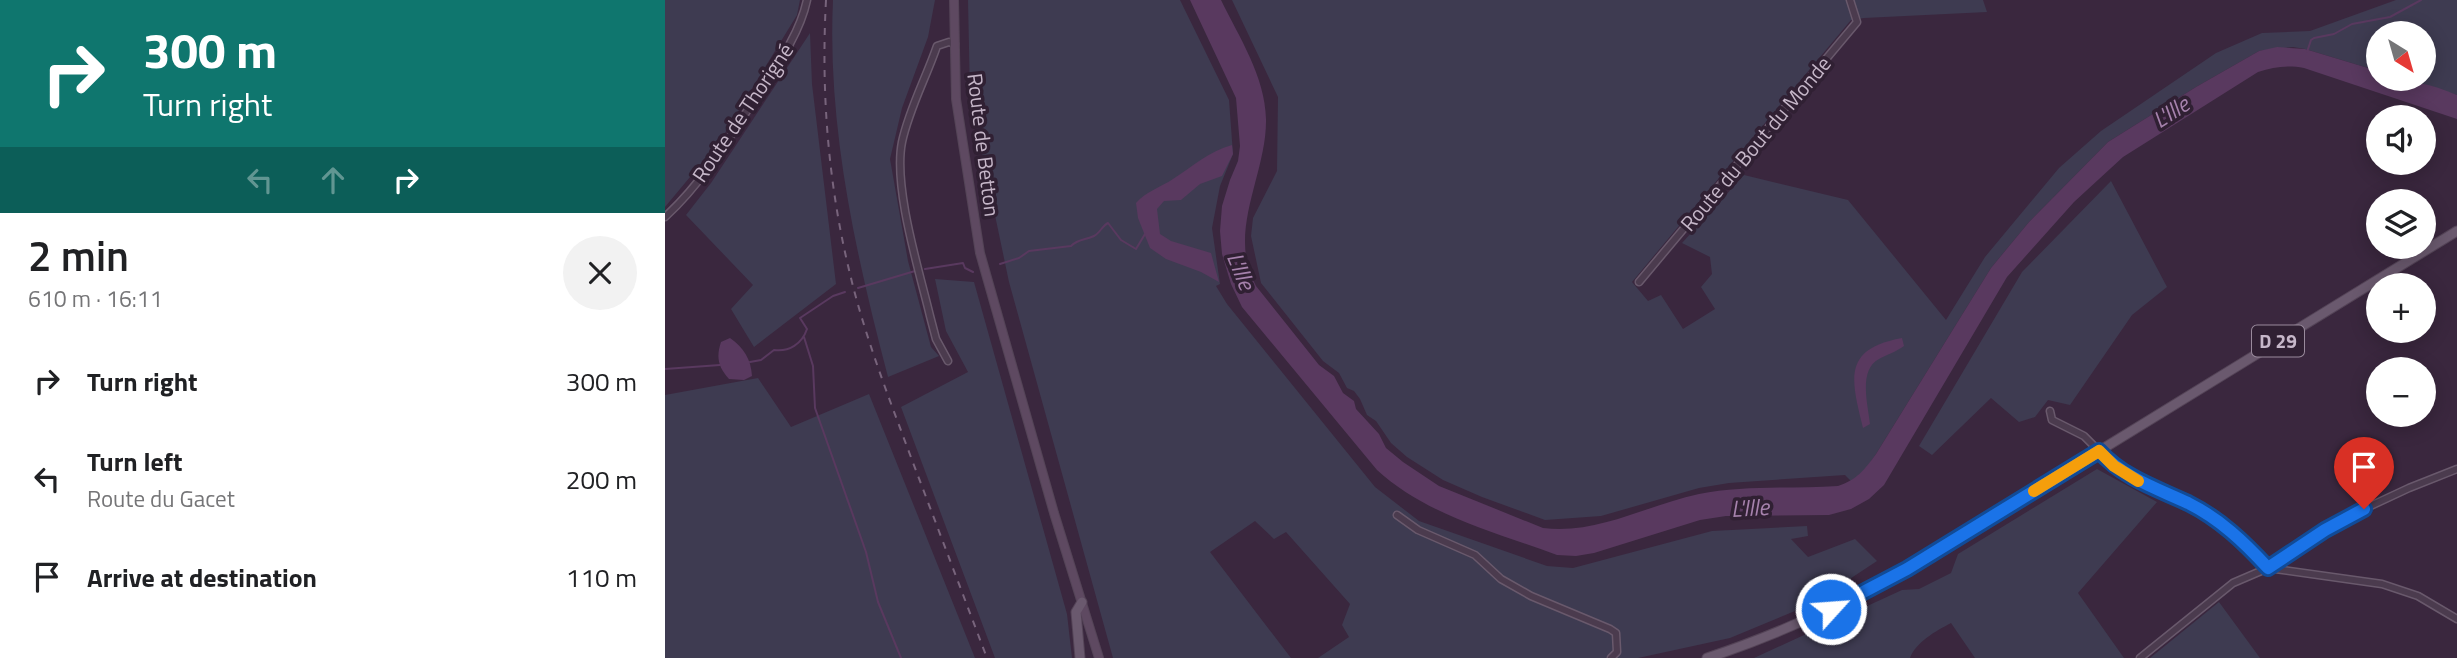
<!DOCTYPE html>
<html lang="en">
<head>
<meta charset="utf-8">
<style>
	body { margin:0; font-family:"Titillium Web",sans-serif; background:#f2f2f2; color:#202124; height:100vh; display:flex; flex-direction:column; font-size:26px; white-space:nowrap }
	* { box-sizing:border-box; margin:0 }
	p { font-size:23px; color:#757577 }
	.icon { flex:none; width:38px; height:38px; fill:none; stroke:currentColor; stroke-width:2; stroke-linecap:round; stroke-linejoin:round }
	.map { position:relative; flex:1; overflow:hidden }
	.side { display:flex; flex-direction:column; background:#fff; width:665px }
	.side>* { flex:none }
	.hud { background:#0f766e; color:#fff; overflow:hidden }
	.needle { width:46px; rotate:143deg }
	.controls { position:absolute; left:1701px; top:21px; display:grid; gap:14px }
	.controls a { display:grid; place-items:center; width:70px; height:70px; border-radius:50%; background:#fff; box-shadow:0 4px 18px #0003; font-size:35px }
	.pin { position:absolute; display:grid; place-items:center; width:60px; height:60px; color:#fff; margin:-72px -30px; border-radius:50% 50% 50% 0; rotate:-45deg; box-shadow:0 0 7px #0007 }
	.pin .icon { rotate:45deg }
	.me { position:absolute; width:77px; margin:-38px; rotate:64deg; stroke-linejoin:round; filter:drop-shadow(0 0 5px #0008) }
	.turn { display:flex; align-items:center; gap:24px; height:147px; padding:0 28px; font-size:32px }
	.turn .icon { width:91px; height:91px; stroke-width:2.5 }
	.turn b { display:block; font-size:49px; line-height:60px }
	.lanes { display:flex; align-items:center; height:66px; padding:0 28px; background:#0003; justify-content:center; gap:35px; direction:ltr }
	.lanes .off { opacity:.35 }
	.round { display:grid; place-items:center; flex:none; width:74px; height:74px; border-radius:37px; background:#f2f2f2 }
	.summary { display:flex; align-items:center; justify-content:space-between; height:119px; padding:0 28px }
	h1 { font-size:42px; font-weight:600; line-height:52px }
	ul { padding:0; list-style:none }
	li { display:flex; align-items:center; gap:21px; height:98px; padding:0 28px }
	li div { flex:1 }
	li b { display:block; font-size:26px }
	li em { font-style:normal }
	main { display:flex; flex:1; min-height:0 }
	.map>svg:first-child { display:block }
	.green { fill:#3e3b51 }
	.water { fill:#59395f }
	.lines { fill:none; stroke-linecap:round; stroke-linejoin:round }
	.stream { stroke:#59395f; stroke-width:2 }
	.street-casing { stroke:#69596c; stroke-width:9 }
	.secondary-casing { stroke:#544457; stroke-width:10 }
	.primary-casing { stroke:#544457; stroke-width:11 }
	.street { stroke:#4b3b4e; stroke-width:6 }
	.secondary { stroke:#5e4961; stroke-width:8 }
	.primary { stroke:#6a596e; stroke-width:9 }
	.rail { stroke:#78647c; stroke-width:2; stroke-dasharray:7 7; stroke-linecap:butt }
	.route-casing { stroke:#114b97; stroke-width:18 }
	.route { stroke:#1a73e8; stroke-width:12 }
	.slow { stroke:#f59e0b; stroke-width:12 }
	.labels { text-anchor:middle; stroke-width:7; stroke-linejoin:round; paint-order:stroke }
	.shield { fill:#302033; stroke:#998a9c; stroke-width:2 }
	.shield-label { font-size:19px; font-weight:bold; fill:#c6b7c9 }
	.street-label { font-size:21px; fill:#c6b7c9; stroke:#302033 }
	.water-label { font-size:23px; font-style:italic; fill:#a682ad; stroke:#302033 }
</style>
</head>
<body>
<main>
<section class="side">
<div class="hud">
<div class="turn"><svg class="icon" aria-label="right" viewBox="0 0 24 24"><path d="M7 20v-9h11M14 6l5 5-5 5"/></svg><div><b>300 m</b>Turn right</div></div>
<div class="lanes"><svg class="icon off" aria-label="left" viewBox="0 0 24 24"><path d="M17 20v-9H6M10 6l-5 5 5 5"/></svg><svg class="icon off" aria-label="ahead" viewBox="0 0 24 24"><path d="M12 20V5M6 11l6-6 6 6"/></svg><svg class="icon" aria-label="right" viewBox="0 0 24 24"><path d="M7 20v-9h11M14 6l5 5-5 5"/></svg></div>
</div>
<div class="summary"><div><h1>2 min</h1><p>610 m · 16:11</p></div><a class="round"><svg class="icon" aria-label="close" viewBox="0 0 24 24"><path d="M6 6l12 12M18 6L6 18"/></svg></a></div>
<ul>
<li><svg class="icon" aria-label="right" viewBox="0 0 24 24"><path d="M7 20v-9h11M14 6l5 5-5 5"/></svg><div><b>Turn right</b></div><em>300 m</em></li>
<li><svg class="icon" aria-label="left" viewBox="0 0 24 24"><path d="M17 20v-9H6M10 6l-5 5 5 5"/></svg><div><b>Turn left</b><p>Route du Gacet</p></div><em>200 m</em></li>
<li><svg class="icon" aria-label="arrive" viewBox="0 0 24 24"><path d="M6 21V4h12l-3 4 3 4H6"/></svg><div><b>Arrive at destination</b></div><em>110 m</em></li>
</ul>
</section>
<div class="map">
<svg width="1792" height="658" viewBox="0 0 1792 658">
	<rect width="100%" height="100%" fill="#3a273e"/>
	<path class="green" d="M0,0H135L132,15L55,141L0,207Z
		M168,0H270L263,37L237,108L225,159L243,261L266,347L274,356L223,377C191,255 162,127 168,0Z
		M303,0H515L564,100L568,154L555,186L547,228L555,284L551,286L562,304L710,487L754,521L882,566L908,568L1047,531L1142,526L1143,536L1126,539L1143,557L1190,539L1212,561L1147,604L1065,638L973,658H653L684,637L677,625L685,604L621,532L609,539L590,521L545,552L626,658H448L344,282L305,96Z
		M567,0H1318L1322,12L1199,18L1186,20L967,282L983,301L996,295L1018,329L1050,309L1036,287L1047,274L1045,257L1017,243L1079,175L1183,200L1281,320L1320,257L1394,168L1436,131L1551,53L1597,33L1645,31L1731,0H1792V95L1740,79H1759V33H1713V71L1640,49L1628,47L1594,51L1531,87L1443,142L1364,222L1326,268L1211,454L1198,473L1187,482L1180,475L1064,483L1034,488L936,516L880,520L817,497L778,480L742,457L726,443L711,421L702,415L695,399L689,391L682,388L674,373L658,361L596,283L586,236L588,218L612,171L613,97Z
		M145,33L147,84L171,284L89,347L66,309L88,285L21,215L46,183Z
		M1446,181L1502,287L1467,315L1405,405L1383,400L1370,417L1354,422L1326,398L1267,455L1254,446L1357,272Z
		M270,279L309,282L402,614L407,658H330L236,407L303,372L281,331Z
		M93,378L126,427L204,394L310,658H0V395Z
		M1432,469L1492,502L1413,593L1459,658H1310L1286,623C1271,631 1251,642 1245,658H1089L1237,590L1254,589L1286,573L1293,554Z
		M1554,602L1595,658H1485Z"/>
	<path class="water" d="M525,0H556C574,37 600,76 601,119C602,175 561,232 591,286L654,365L669,376L678,393L689,401L691,409L714,434L721,448L738,462L774,486L878,528C932,535 982,505 1034,494C1079,485 1128,489 1173,486C1192,480 1200,469 1211,454L1326,268L1364,222L1443,142L1531,87L1594,51L1612,47L1640,49L1713,71V79C1741,79 1767,84 1792,95V119L1639,68C1622,65 1609,67 1593,72L1458,157L1409,202L1342,277L1219,485L1204,499L1186,509L1164,515L1061,516L1035,520L929,553L911,556L892,555C830,532 761,515 712,470L577,307L566,284L557,254L555,231L557,206L565,180L573,161L575,146L571,98Z
		M567,145L568,154L557,176L535,184L516,200L499,201L492,209L495,234L506,241L546,253L554,282L536,272L501,259L485,248L473,218L471,203C480,192 496,187 508,179C527,167 544,151 567,145Z
		M65,338C79,348 86,359 87,376L79,380L64,379C53,367 51,357 56,342Z
		M1237,338L1239,346C1231,352 1223,354 1214,359C1193,370 1203,405 1205,424L1198,428C1186,379 1177,349 1237,338Z"/>
	<g class="lines">
		<path class="stream" d="M1642,52L1646,40L1649,38L1669,34L1687,24L1725,17L1756,0
			M335,264L354,258L364,251L406,246C413,239 421,240 429,236C435,233 437,226 443,223L456,240L471,249L480,234
			M260,269L298,263L300,268L308,272
			M193,288L250,271
			M139,337L148,366L150,408L201,552L213,602L236,658
			M85,362L96,360L109,350C124,352 137,344 142,329L135,318L168,296L180,292
			M0,369L55,365"/>
		<defs>
			<path id="street" d="M0,217C36,184 62,142 89,100C109,69 134,37 142,0
				M974,282L1192,22L1185,0
				M283,361L271,339L265,316C254,270 228,187 237,142C244,109 261,78 272,46L284,42L290,44
				M1385,411L1387,420L1419,436L1449,466L1461,474L1523,504L1549,519L1580,543L1603,568L1717,584L1753,596L1792,619
				M732,515L753,530L810,555L836,579L866,596L945,629L951,633L952,652L946,658
				M1475,658L1568,583L1603,568L1660,530L1699,509L1744,488L1792,469"/>
			<path id="secondary" d="M289,0L291,99L315,253L389,513L434,658"/>
			<path id="primary" d="M415,658L411,612L417,602
				M1042,658C1112,635 1177,605 1242,569L1792,231"/>
		</defs>
		<use href="#street" class="street-casing"/>
		<use href="#secondary" class="secondary-casing"/>
		<use href="#primary" class="primary-casing"/>
		<use href="#street" class="street"/>
		<use href="#secondary" class="secondary"/>
		<use href="#primary" class="primary"/>
		<path class="rail" d="M161,0C156,92 163,184 185,274C200,337 224,398 247,460C272,526 297,592 322,658"/>
	</g>
	<g class="lines">
		<defs>
			<path id="route" d="M1166,609L1242,569L1434,451C1459,478 1491,488 1523,503C1555,519 1579,542 1603,568L1660,530L1699,509"/>
		</defs>
		<use href="#route" class="route-casing"/>
		<use href="#route" class="route"/>
		<path class="slow" d="M1369,491L1434,451L1449,466L1473,481"/>
	</g>
	<g class="labels">
		<rect class="shield" x="1587" y="325.5" width="52" height="31" rx="5"/>
		<g class="shield-label">
			<text x="1613" y="348">D 29</text>
		</g>
		<g class="street-label">
			<text transform="translate(78 113) rotate(-56)" y="7">Route de Thorigné</text>
			<text transform="translate(1091 144) rotate(-50)" y="7">Route du Bout du Monde</text>
			<text transform="translate(318 145) rotate(83)" y="7">Route de Betton</text>
		</g>
		<g class="water-label">
			<text transform="translate(1506 112) rotate(-33)" y="8">L'Ille</text>
			<text transform="translate(576 271) rotate(68)" y="8">L'Ille</text>
			<text transform="translate(1085 508) rotate(-3)" y="8">L'Ille</text>
		</g>
	</g>
</svg>
<div class="controls">
<a><svg class="needle" viewBox="-14 -14 28 28"><path d="M0-13l5 13h-10z" fill="#e53935"/><path d="M0 13l5-13h-10z" fill="#757577"/></svg></a>
<a><svg class="icon" aria-label="sound" viewBox="0 0 24 24"><path d="M4 9h4l5-4v14l-5-4H4zM17 9q2 3 0 6"/></svg></a>
<a><svg class="icon" aria-label="layers" viewBox="0 0 24 24"><path d="M12 4l9 5-9 5-9-5zM3 14l9 5 9-5"/></svg></a>
<a>+</a>
<a>−</a>
</div>
<div class="pin" style="left:1699px;top:509px;background:#d93025"><svg class="icon" aria-label="arrive" viewBox="0 0 24 24"><path d="M6 21V4h12l-3 4 3 4H6"/></svg></div>
<svg class="me" style="left:1166px;top:609px" viewBox="-20 -20 40 40"><circle r="17" fill="#1a73e8" stroke="#fff" stroke-width="3"/><path d="M0-11L8 9 0 5-8 9z" fill="#fff"/></svg>
</div>
</main>
</body>
</html>
